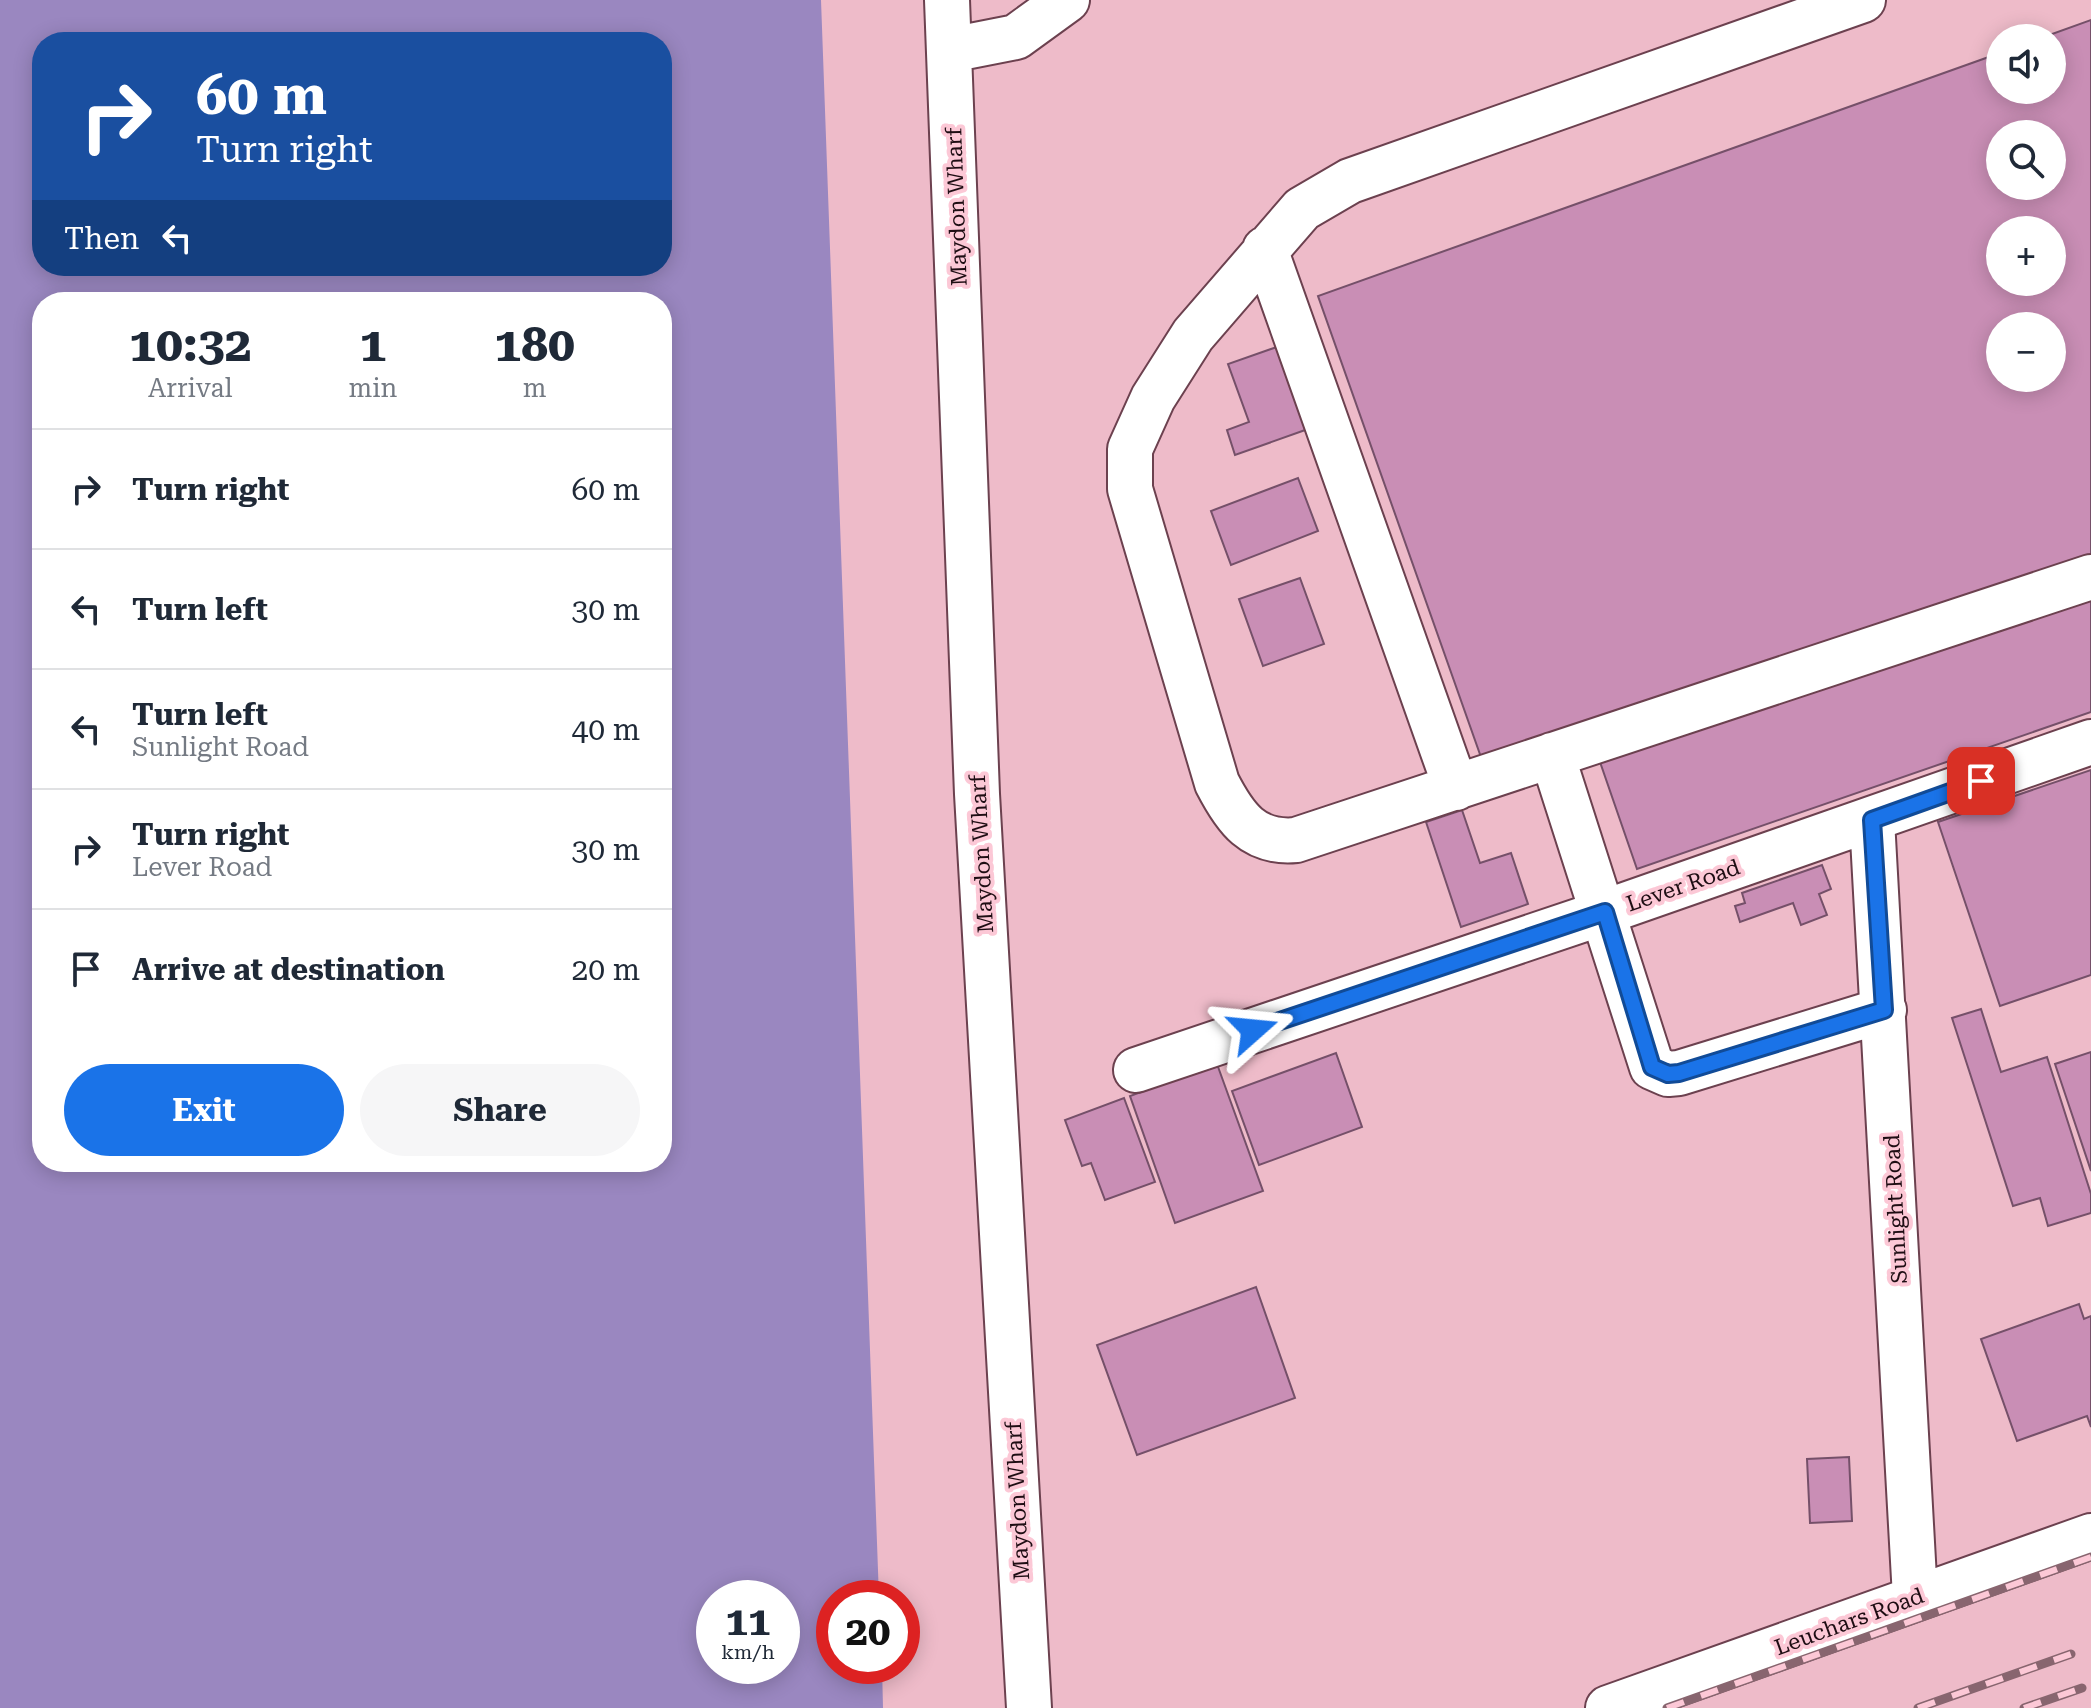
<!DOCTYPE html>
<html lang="en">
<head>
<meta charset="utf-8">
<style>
	body { margin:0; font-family:"Roboto Serif",serif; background:#f6f6f7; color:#1f2937; height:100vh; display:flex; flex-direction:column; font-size:30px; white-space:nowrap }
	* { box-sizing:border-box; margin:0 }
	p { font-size:26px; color:#747a83 }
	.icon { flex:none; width:44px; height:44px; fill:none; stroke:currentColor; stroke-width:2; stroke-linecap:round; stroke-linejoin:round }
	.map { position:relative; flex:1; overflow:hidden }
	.drawer { position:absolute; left:32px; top:292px; width:640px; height:880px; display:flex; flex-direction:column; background:#fff; border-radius:32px; box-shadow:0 4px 20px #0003 }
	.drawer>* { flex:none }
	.banner { position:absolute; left:32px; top:32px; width:640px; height:244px; border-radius:32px; box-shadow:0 4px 20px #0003; background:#1a4fa0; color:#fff; overflow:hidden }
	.controls { position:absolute; left:1986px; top:24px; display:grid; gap:16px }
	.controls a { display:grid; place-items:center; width:80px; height:80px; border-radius:50%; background:#fff; box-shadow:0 4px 20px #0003; font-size:40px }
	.speed { position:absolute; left:696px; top:1580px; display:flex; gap:16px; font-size:40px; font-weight:700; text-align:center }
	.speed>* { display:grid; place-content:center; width:104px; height:104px; border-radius:50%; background:#fff; box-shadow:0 4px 20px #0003; line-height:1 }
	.speed small { font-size:20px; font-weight:400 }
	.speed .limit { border:12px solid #d22; background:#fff; color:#111 }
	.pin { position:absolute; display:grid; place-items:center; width:68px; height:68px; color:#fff; margin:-34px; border-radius:16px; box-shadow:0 4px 12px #0006 }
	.me { position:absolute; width:88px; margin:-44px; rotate:72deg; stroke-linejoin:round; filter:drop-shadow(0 0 6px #0008) }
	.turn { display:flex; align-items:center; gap:28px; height:168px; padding:0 32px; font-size:36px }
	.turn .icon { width:104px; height:104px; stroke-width:2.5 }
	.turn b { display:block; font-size:56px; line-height:68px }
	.then { display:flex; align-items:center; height:76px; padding:0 32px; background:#0003; gap:16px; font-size:30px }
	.eta { display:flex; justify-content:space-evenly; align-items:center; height:136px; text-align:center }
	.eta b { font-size:48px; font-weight:700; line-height:56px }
	.action { display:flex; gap:16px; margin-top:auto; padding:16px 32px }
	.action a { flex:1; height:92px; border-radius:48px; background:#1a73e8; color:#fff; font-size:32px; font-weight:700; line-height:92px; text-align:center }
	.action a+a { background:#f6f6f7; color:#1f2937 }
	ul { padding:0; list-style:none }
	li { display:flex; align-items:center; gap:24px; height:120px; padding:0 32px; border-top:2px solid #e0e1e3 }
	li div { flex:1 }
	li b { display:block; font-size:30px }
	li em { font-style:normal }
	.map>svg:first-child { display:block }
	.water { fill:#9a87c0; fill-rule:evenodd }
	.building { fill:#c98eb5; stroke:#755069; stroke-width:2; fill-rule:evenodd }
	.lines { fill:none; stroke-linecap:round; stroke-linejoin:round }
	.minor-casing { stroke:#6c414f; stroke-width:48 }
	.minor { stroke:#fff; stroke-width:44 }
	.rail-casing { stroke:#88656f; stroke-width:9 }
	.rail { stroke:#fcc8d6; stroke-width:6; stroke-dasharray:18; stroke-linecap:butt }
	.route-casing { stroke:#114b97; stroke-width:20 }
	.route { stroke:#1a73e8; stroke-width:14 }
	.labels { text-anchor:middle; stroke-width:8; stroke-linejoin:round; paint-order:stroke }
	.street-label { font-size:22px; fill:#1e0d13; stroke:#fcc8d6 }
</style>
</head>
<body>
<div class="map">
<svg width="2091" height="1708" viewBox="0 0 2091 1708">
	<rect width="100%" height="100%" fill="#eebbc9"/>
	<path class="water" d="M0,0H821L879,1598H834V1666H882L883,1708H0ZM42,42H662V266H42ZM42,302H662V1162H42ZM782,1598V1666H714V1598Z"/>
	<path class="building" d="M2091,20V559L1704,697L1699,683L1482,760L1318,296L2000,53V90H2052V38H2041ZM2000,134H2052V186H2000ZM2000,230H2052V282H2000ZM2000,326H2052V378H2000Z
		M1291,342L1308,429L1235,455L1227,430L1249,422L1228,364Z
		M1298,478L1318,531L1231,565L1211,511Z
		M1300,578L1324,644L1263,666L1239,599Z
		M2091,593V712L1637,869L1600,762Z
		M2091,770V975L2000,1006L1938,822Z
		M1462,810L1480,863L1511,853L1528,904L1461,927L1426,822Z
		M1822,865L1831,889L1819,894L1827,915L1801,925L1793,903L1740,922L1735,906L1745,903L1742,893Z
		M1981,1009L2001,1072L2047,1057L2091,1194V1213L2048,1226L2040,1198L2013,1206L1952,1018Z
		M2091,1052V1171L2055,1064Z
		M1336,1053L1362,1127L1259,1165L1232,1091Z
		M1217,1064L1263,1191L1175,1223L1130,1096Z
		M1124,1098L1155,1182L1105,1200L1091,1163L1082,1166L1065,1120Z
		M1256,1287L1295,1398L1137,1455L1097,1345Z
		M2079,1304L2084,1319L2091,1316V1427L2087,1416L2017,1441L1981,1339Z
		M1849,1457L1852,1521L1810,1523L1807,1459Z"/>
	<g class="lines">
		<defs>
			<path id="minor" d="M947,0L977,794L1029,1708
				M1863,0L1350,181L1302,209L1193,335L1153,398L1130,449V489L1217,783C1235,818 1253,844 1296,840L2091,577
				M950,50L1016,37L1067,0
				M1265,249L1456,788
				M1552,755L1652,1067L1668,1074L1679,1073L1884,1010
				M1872,820L1915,1597
				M1136,1070L1605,912L2091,742
				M1608,1708L2091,1536"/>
		</defs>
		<use href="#minor" class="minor-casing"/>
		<use href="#minor" class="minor"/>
		<defs>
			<path id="rail" d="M1667,1708L2091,1557
				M1918,1708L2071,1654
				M2024,1708L2082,1688"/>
		</defs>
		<use href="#rail" class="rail-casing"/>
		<use href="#rail" class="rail"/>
	</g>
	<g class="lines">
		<defs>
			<path id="route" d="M1253,1030L1605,912L1652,1067L1668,1074L1679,1073L1884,1010L1872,820L1981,781"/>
		</defs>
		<use href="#route" class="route-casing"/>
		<use href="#route" class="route"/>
	</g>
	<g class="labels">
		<g class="street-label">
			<text transform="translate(956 207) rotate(-92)" y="8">Maydon Wharf</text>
			<text transform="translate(981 854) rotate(-93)" y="8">Maydon Wharf</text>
			<text transform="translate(1683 885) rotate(-19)" y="8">Lever Road</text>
			<text transform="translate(1895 1209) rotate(-93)" y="8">Sunlight Road</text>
			<text transform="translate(1017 1501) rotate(-93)" y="8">Maydon Wharf</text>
			<text transform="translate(1849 1621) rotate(-20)" y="8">Leuchars Road</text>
		</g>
	</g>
</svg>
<div class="controls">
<a><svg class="icon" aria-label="sound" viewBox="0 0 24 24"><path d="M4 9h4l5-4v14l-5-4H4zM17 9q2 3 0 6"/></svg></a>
<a><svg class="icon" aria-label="search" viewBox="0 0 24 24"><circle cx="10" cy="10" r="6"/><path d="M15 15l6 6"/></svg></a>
<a>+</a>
<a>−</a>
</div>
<div class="speed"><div>11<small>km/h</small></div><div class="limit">20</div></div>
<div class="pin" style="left:1981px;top:781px;background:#d93025"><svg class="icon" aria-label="arrive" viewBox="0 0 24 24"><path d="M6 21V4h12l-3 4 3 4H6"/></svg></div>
<svg class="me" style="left:1253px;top:1030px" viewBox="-20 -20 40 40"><path d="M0-17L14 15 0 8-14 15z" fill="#1a73e8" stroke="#fff" stroke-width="4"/></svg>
<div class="banner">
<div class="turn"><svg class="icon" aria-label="right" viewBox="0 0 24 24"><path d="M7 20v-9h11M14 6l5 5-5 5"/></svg><div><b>60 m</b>Turn right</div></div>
<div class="then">Then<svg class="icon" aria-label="left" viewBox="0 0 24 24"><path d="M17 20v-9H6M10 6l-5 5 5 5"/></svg></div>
</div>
<section class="drawer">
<div class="eta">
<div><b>10:32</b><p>Arrival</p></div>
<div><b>1</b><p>min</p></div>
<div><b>180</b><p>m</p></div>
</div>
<ul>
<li><svg class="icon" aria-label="right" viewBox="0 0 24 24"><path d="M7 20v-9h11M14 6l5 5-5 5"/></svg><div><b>Turn right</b></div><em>60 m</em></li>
<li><svg class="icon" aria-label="left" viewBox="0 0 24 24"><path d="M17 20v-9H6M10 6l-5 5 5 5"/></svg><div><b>Turn left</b></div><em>30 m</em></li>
<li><svg class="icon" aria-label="left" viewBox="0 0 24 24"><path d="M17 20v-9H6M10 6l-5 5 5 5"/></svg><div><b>Turn left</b><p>Sunlight Road</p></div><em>40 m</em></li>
<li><svg class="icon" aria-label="right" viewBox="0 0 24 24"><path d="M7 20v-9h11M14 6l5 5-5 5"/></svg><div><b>Turn right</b><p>Lever Road</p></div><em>30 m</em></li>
<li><svg class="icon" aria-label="arrive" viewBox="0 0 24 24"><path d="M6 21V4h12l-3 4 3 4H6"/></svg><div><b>Arrive at destination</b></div><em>20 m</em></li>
</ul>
<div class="action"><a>Exit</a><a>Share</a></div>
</section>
</div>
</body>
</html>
